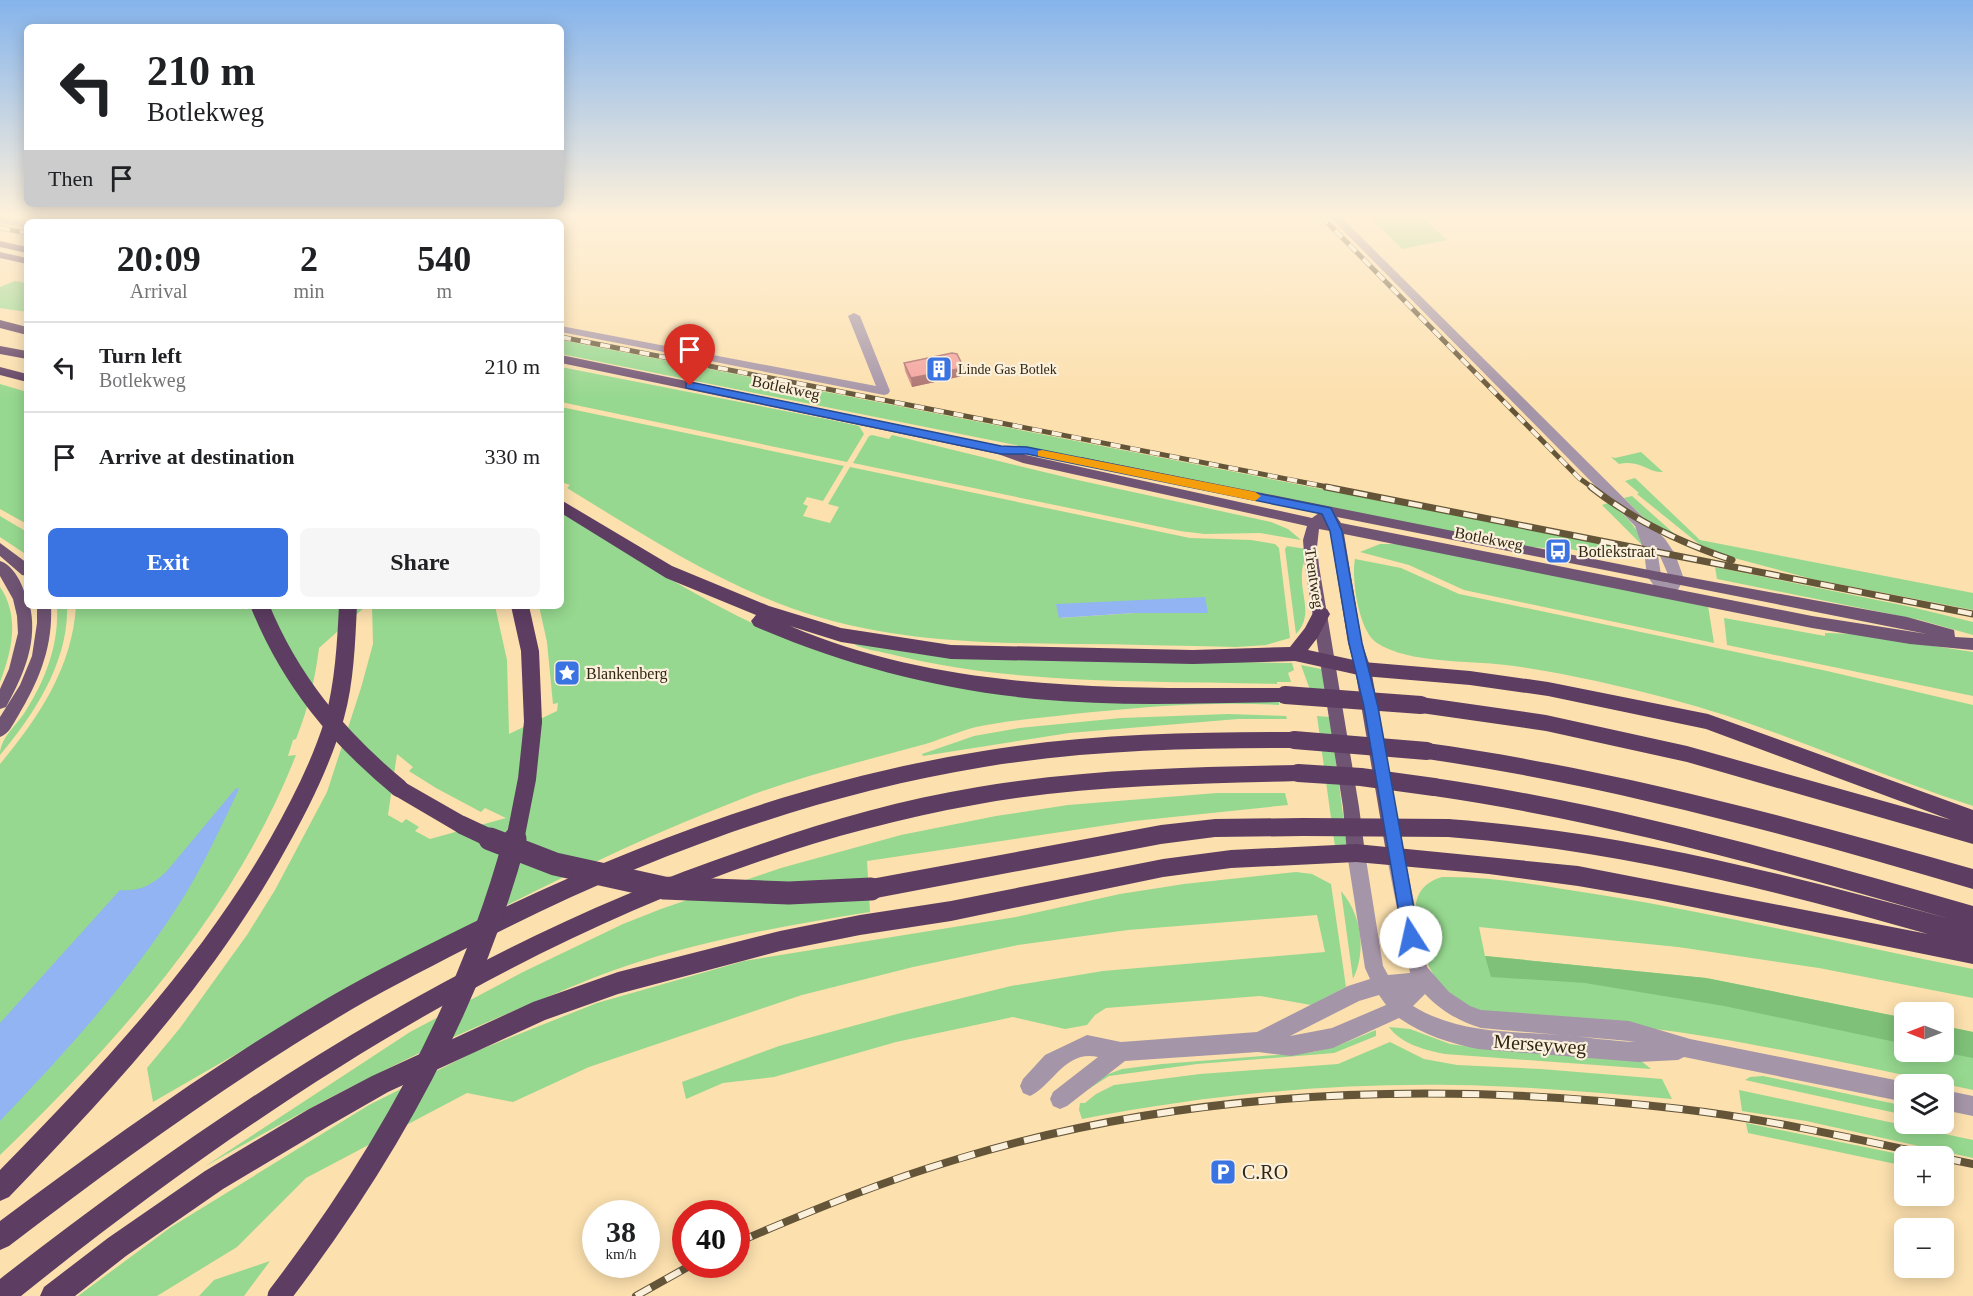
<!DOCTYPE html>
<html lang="en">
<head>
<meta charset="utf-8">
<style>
	body { margin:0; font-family:"Times New Roman",serif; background:#f6f6f6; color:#202124; height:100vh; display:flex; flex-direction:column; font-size:22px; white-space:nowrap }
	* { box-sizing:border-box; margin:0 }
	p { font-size:20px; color:#757577 }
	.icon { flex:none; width:33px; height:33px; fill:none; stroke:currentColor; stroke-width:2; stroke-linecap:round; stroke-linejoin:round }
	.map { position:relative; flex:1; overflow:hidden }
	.details { position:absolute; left:24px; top:219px; width:540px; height:390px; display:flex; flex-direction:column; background:#fff; border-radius:9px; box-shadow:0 3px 15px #0003 }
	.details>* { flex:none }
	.banner { position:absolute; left:24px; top:24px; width:540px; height:183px; border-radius:9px; box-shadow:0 3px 15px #0003; background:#fff; color:#202124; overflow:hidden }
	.needle { width:39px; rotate:270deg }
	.controls { position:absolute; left:1894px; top:1002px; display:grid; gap:12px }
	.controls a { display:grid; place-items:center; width:60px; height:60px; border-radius:9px; background:#fff; box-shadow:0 3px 15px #0003; font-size:30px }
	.speed { position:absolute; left:582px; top:1200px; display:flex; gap:12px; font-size:30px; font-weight:700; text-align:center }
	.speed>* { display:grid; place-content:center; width:78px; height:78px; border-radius:50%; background:#fff; box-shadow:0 3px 15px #0003; line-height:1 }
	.speed small { font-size:15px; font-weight:400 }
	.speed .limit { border:9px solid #d22; background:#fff; color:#111 }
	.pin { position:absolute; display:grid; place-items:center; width:51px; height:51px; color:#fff; margin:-62px -26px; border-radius:50% 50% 50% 0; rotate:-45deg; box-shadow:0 0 6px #0007 }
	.pin .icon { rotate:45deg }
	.me { position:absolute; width:66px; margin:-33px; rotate:350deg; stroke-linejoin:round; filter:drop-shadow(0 0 4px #0008) }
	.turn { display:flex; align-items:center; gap:21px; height:126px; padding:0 24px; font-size:27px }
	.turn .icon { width:78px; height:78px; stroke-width:2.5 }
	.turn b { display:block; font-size:42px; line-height:51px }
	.then { display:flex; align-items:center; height:57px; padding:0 24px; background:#0003; gap:12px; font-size:22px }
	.eta { display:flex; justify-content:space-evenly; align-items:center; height:102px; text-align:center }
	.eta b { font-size:36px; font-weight:800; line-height:42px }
	.primary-button { display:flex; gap:12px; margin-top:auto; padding:12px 24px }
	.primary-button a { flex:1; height:69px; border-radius:9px; background:#3a73e2; color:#fff; font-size:24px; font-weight:800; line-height:69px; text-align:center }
	.primary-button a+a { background:#f6f6f6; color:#202124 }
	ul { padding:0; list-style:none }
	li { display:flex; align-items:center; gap:18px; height:90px; padding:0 24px; border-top:2px solid #e0e0e0 }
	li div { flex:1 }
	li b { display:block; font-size:22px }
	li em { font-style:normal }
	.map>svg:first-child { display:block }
	.green { fill:#96d88f; fill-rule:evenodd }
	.forest { fill:#7fc178 }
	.water { fill:#92b4f2 }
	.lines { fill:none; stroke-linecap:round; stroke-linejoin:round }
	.minor { fill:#a595a8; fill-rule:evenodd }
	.major { fill:#705474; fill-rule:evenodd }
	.highway { fill:#5d3d62; fill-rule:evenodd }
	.rail-far2-casing { stroke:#645539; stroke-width:5 }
	.rail-far1-casing { stroke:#645539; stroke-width:7 }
	.rail-casing { stroke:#645539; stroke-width:8 }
	.rail-far2 { stroke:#fbf0dc; stroke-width:4; stroke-dasharray:10; stroke-linecap:butt }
	.rail-far1 { stroke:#fbf0dc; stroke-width:4.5; stroke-dasharray:14; stroke-linecap:butt }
	.rail { stroke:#fbf0dc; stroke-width:6; stroke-dasharray:17; stroke-linecap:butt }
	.highway-bridge-far1 { stroke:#5d3d62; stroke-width:18 }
	.highway-bridge { stroke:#5d3d62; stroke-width:23 }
	.wall { fill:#d28b89 }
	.shaded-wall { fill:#ab716f }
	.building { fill:#f4a29f; stroke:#ab716f; stroke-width:1.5 }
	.route { fill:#3a73e2; stroke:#264b93; stroke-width:1.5 }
	.slow { fill:#f59e0b }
	.labels { text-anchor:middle; stroke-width:4.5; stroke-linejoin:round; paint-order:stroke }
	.far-poi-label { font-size:14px; fill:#312612; stroke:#fbf0dc; text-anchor:start }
	.street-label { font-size:16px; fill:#312612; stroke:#fbf0dc }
	.poi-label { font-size:16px; fill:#312612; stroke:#fbf0dc; text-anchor:start }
	.near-street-label { font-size:20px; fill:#312612; stroke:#fbf0dc }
	.near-poi-label { font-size:20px; fill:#312612; stroke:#fbf0dc; text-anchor:start }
</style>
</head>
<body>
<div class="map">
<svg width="1973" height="1296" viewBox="0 0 1973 1296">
	<rect width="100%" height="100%" fill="#fce0ae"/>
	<path class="green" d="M1369,216H1421L1447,240L1402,249Z
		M15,281L27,283V312L0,308V287Z
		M561,340L1638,551L1637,555L1620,559L1555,546V549L1520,546L1489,540L561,354Z
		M561,367L831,420L859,426L864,434L847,462L561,402Z
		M0,384L27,392V524L0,509Z
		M561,407L844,466L823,501L807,497L803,504L808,506L803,516L830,523L839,507L828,504L850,467L1190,538L1251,540L1275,544L1279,548L1290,638L1266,645L1236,647C1181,646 1127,644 1072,644C976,643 882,641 791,608C711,579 639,532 567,488L570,485L561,482ZM1057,605L1207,613H1134L1060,618Z
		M872,435L889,439L892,435L1073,479L1271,522L1288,529L1301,540L1260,533L1205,534L1180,531L853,463L869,436Z
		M1641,452L1663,472C1648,473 1641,459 1619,464L1611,457L1615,458Z
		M1635,478L1700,540L1973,593V610L1812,579L1723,555L1704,548L1637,494L1639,493L1625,481Z
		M1632,496L1679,538L1650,524L1624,498Z
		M1608,503C1623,512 1640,529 1643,546L1602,505Z
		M561,512C629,554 696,598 769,631L906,676L1279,702V705C1211,701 1140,707 1073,714C1041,718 1008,720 976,727C956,732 938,741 918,746C860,762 801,776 744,798C537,878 345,992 153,1102L147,1068L180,1028L247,935L275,890L327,792L361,688L373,644L372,606H495L507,660L509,734L557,711L558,703L553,704L547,642L539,606H561ZM397,754L413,767L409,771L436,788L481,812L485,808L506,818L430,839L415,831L419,827L406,819L402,823L388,815Z
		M0,516L27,532V555L0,537Z
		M1380,544H1398L1708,606L1714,643L1464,590L1409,565L1360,552Z
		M1287,546L1306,549C1307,558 1302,564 1302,573C1300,594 1314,616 1296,634L1285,549Z
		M1355,559L1401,568L1459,594L1827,671L1973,705V806C1871,773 1773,726 1670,699C1616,685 1561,672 1506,665C1467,660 1410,664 1377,643C1359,632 1351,579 1355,559Z
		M1715,567L1911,607L1973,622V635L1920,620L1717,579Z
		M0,587C20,616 12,651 0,682Z
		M57,606H67C69,661 34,715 0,755C0,738 16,726 25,712C46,679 59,644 57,606Z
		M76,606H366L319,648C315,680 308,709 296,739L293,740L288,756L296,755C235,911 119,1040 0,1155V764C39,717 72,668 76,606Z
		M1724,618L1825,636V633L1855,634L1973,652V696L1727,645Z
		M852,642L918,654L1281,663H1292L1294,670L1288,673L1291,682H1277V684C1147,680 1017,686 890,654C879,651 858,649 852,642Z
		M1301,665L1321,669L1323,672L1328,705L1314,701Z
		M1228,714L1286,716L1287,719H1238L1069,733L923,756L922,754L974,736L1019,728L1121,718Z
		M1317,716L1330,717L1347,845L1335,847Z
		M1217,793H1285L1288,805L1134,821L867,861L870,912C788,925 705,940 626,966C595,976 564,990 533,1003C419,1049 311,1106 204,1167L410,1032L523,972L623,924L661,909L781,868L901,835L996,816L1068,805Z
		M1296,872L1312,874L1331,884L1346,987L1311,1005L1260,996L1106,1008L1095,1015L1087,1025L1065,1029L1013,1017L896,1042L774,1077L723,1083L686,1099L682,1082L779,1046L897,1014L1011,986L1103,971L1325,952L1317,915L1128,930L1018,945L913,967L802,995L589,1067L513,1102L467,1093L306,1178L237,1247L157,1296H78L171,1227L369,1105L474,1052L597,1003L744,961L1016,917L1120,894L1184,884Z
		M1442,877C1495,876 1549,887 1601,895C1726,915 1849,945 1973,969V998L1819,968L1678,947L1479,927L1485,956L1706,978L1905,1018V1052H1944V1026L1973,1032V1090C1875,1069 1777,1047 1678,1032C1634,1026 1590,1022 1546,1018C1521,1015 1489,1016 1466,1005C1431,988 1419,949 1416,913C1414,895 1424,882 1442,877Z
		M1341,891C1361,914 1367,950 1353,979Z
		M1389,1027L1410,1029L1450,1044L1471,1047L1640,1060L1651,1069L1445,1054C1425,1050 1401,1044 1389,1027Z
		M1376,1030V1036L1334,1053L1197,1064L1109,1076L1084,1092L1106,1075L1122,1069L1162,1064L1313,1052L1337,1046Z
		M1390,1042L1424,1059L1457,1065L1541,1069L1662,1079L1672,1099C1599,1093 1527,1086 1454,1085C1329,1083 1205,1095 1082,1119L1079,1110L1080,1103H1085L1096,1094L1114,1085L1200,1074L1338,1064Z
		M1763,1076L1905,1106V1115L1745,1080L1750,1077Z
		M1739,1090L1973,1140V1158L1806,1121L1742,1111Z
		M1746,1123L1909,1156H1905V1166L1748,1133Z
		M270,1261L244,1296H199L214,1280Z"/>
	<path class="forest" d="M1485,956L1706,978L1905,1018V1044L1724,1006L1585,983L1491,977Z
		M1944,1026L1973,1032V1058L1942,1052H1944Z"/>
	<path class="water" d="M1205,597L1208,613H1134L1059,618L1056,604Z
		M236,788L239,789C220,829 202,869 178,906C127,985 65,1053 0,1121V1023L120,890C139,892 152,885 166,872Z"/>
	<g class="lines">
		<path class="minor" d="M1329,216H1340L1665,539L1675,554L1684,579L1673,598H1663L1647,576L1644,551L1635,526ZM1657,549L1670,579L1667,583L1661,575Z
			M0,217L27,222V228L0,223Z
			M854,313L860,316L890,391L888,394L884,395L561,332V326L876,386L848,316Z
			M1356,845L1362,848L1365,853L1383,966L1388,975L1410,973L1387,858L1390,852L1396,850L1402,852L1405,858L1427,967L1449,992L1470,1006L1481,1010L1629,1021L1690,1039L1905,1082L1911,1084H1905V1102L1684,1057L1678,1060L1638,1062L1478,1049C1449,1043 1424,1035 1399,1018L1333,1048L1291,1056L1258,1052L1125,1061L1067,1106L1060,1109L1053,1106L1050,1099L1053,1092L1098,1057C1064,1050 1053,1086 1030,1096L1023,1093L1020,1086L1023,1079L1045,1055L1087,1035L1121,1042L1257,1032L1348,986L1370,979L1365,968L1347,853L1350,848ZM1425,994C1441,1011 1459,1021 1481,1028L1629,1041L1635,1042C1610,1041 1586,1037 1561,1035C1509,1031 1459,1034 1413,1006ZM1379,995L1386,1005L1332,1028L1290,1036L1359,1001Z
			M1944,1090L1973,1096V1116L1944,1110Z"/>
		<path class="major" d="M0,241L27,247V253L0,247Z
			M0,252L27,258V264L0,258Z
			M561,355L1001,446L1026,455L1312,518L1319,513L1081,465L1075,461L1081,457L1654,571L1907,617L1954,630L1955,637L1973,638V650L1910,644L1812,628L1344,534L1362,643L1371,669L1405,858L1402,864L1396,866L1390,864L1387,858L1355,669L1348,643L1330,531L1319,529L1317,547L1319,566L1359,807L1365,853L1362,858L1356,861L1350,858L1347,853L1343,807L1305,566L1303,540L1307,526L1023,463L998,454L561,363ZM1337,517L1927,634L1812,616L1341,523Z
			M0,543L27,563V576L22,575L0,556Z
			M0,561C15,565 27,592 27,606H30C38,643 23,676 6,707L0,709V689L9,669L18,633L17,616L13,599L0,576Z
			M37,606H51C53,647 39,681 18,716C13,724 9,734 0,737V717L20,685L32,656L37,623Z"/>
		<path class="highway" d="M0,320L27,327V335L0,328Z
			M0,346L27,351V359L0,354Z
			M0,367L27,374V382L0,375Z
			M561,500L672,566L769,606L841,628L951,645L1193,650L1290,647L1305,628L1315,609L1321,607L1327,609L1330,614L1318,637L1308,650L1363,662L1470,671L1548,682L1708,714L1973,810V844L1687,762L1546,731L1421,713L1414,710L1412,705L1414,700L1421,697L1546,715L1687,746L1951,820L1706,729L1548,696L1470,685L1363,676L1295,661L1193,664L951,659L841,642L790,626C948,693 1118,688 1285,688L1292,690L1294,695L1292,700L1285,702C1202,703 1118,707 1035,699C937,689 844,665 754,626L751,621L756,615L666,578L561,513Z
			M339,606H357C355,644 354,682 344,718C331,763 310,806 287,847C215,979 113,1089 9,1197L0,1201V1170C100,1068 199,963 270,839C292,800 312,761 325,719C335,682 337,644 339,606Z
			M511,606H529L539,651L542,722L540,728L533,730L526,728L524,722L521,651Z
			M1294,732L1301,734L1304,740L1301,746L1294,748C1190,748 1086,750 984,767C801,797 629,864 465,949C421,972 376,994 334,1020C221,1088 114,1166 9,1246L0,1250V1221C102,1145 206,1070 316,1005C359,979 404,957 448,935C617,850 795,781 983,751C1085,734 1190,732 1294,732Z
			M1427,743C1613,769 1793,818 1973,869V889C1793,836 1613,786 1427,759L1420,757L1417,751L1420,745Z
			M1298,765L1305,767L1308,773L1305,779L1298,781C1190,784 1080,785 974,805C622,868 296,1075 21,1296H0V1279L5,1275C232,1099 471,943 744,850C820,823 898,800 978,787C1084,769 1191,767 1298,765Z
			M1434,778C1618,805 1795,855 1973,906V964L1653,899L1578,886L1489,874L1356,862L1231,868L1163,877L951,921L860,935L780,951L618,994L545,1020L388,1092L327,1127L223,1189L126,1256L75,1296H40L44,1287L108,1238L205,1171L309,1109L372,1076L533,1002L618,972L780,931L860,915L951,901L1163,859L1231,850L1356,844L1578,866L1928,934C1768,888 1615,850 1448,837L1441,834L1438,828L1441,822L1448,819C1624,832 1781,873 1950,919C1780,870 1610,822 1434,796L1427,793L1424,787L1427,781Z
			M399,779L469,819L472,825L469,831L462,834L455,831L392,794L389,788L392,782Z
			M1303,818L1310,821L1313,827L1310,833L1303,836L1215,837L1161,844L871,899L863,896L860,889L863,882L871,879L1161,825L1215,819Z"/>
		<defs>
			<path id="rail-far2" d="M1321,216L1579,478L1593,488
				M0,228L27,233
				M561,337L1333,488"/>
			<path id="rail-far1" d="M1326,487L1973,614
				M1591,487C1633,520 1681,543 1732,560"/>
			<path id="rail" d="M1944,1158L1973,1164
				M736,1243C810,1211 883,1181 961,1158C1193,1088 1442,1081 1681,1109C1767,1119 1852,1138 1936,1156
				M636,1296L693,1264"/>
		</defs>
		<use href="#rail-far2" class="rail-far2-casing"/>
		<use href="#rail-far1" class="rail-far1-casing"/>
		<use href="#rail" class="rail-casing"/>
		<use href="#rail-far2" class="rail-far2"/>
		<use href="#rail-far1" class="rail-far1"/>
		<use href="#rail" class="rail"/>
		<path class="highway-bridge-far1" d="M260,606C290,680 337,737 399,788
			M1285,695L1421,705
			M1294,740L1427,751
			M1298,773L1361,777L1434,787
			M462,825L494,840
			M1303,827L1448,828
			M515,840L527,779L533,722"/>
		<path class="highway-bridge" d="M490,839L555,864L664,888L789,893L871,889
			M279,1296C384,1159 470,1006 515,839"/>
	</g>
	<path class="wall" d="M904,363L964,375L958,377L912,387L905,371Z"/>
	<path class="shaded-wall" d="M963,366L964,375L958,377L912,387L911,378Z"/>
	<path class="building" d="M952,353L957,354L963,366L958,369L911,378L904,363Z"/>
	<linearGradient id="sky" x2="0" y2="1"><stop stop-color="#85b4ec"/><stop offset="0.54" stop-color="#fef1db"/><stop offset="1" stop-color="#fef1db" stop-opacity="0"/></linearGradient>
	<rect width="1973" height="398" fill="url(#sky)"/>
	<path class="route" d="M690,382L1001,446L1027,447L1331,508L1342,531L1362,643L1378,707L1419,937L1417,942L1411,945L1405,942L1403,937L1364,707L1349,643L1330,531L1322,514L1027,454H1001L686,388V383Z"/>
	<path class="slow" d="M1042,450L1255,492L1261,496L1255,501L1038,456V451Z"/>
	<defs>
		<symbol id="building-square" viewBox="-11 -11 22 22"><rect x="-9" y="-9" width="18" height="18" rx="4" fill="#3a73e2" stroke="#fbf0dc"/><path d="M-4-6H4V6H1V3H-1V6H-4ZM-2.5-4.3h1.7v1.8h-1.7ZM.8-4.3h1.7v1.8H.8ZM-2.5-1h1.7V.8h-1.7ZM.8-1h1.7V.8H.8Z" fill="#fff"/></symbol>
		<symbol id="bus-square" viewBox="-11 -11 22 22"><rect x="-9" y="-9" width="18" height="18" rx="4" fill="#3a73e2" stroke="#fbf0dc"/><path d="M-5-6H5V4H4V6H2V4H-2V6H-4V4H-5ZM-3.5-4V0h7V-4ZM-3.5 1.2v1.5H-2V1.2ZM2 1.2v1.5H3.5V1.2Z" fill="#fff"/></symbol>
		<symbol id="sight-square" viewBox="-11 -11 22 22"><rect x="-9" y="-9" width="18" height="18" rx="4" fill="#3a73e2" stroke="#fbf0dc"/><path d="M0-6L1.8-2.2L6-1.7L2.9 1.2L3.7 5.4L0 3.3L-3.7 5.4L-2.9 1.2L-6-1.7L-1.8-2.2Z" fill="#fff"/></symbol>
		<symbol id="parking-square" viewBox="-11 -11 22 22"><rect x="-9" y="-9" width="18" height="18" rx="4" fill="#3a73e2" stroke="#fbf0dc"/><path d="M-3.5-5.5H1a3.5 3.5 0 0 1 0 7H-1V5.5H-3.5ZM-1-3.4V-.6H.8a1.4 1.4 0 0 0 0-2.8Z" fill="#fff"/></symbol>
	</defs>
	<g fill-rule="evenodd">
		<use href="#building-square" x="924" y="354" width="30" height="30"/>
		<use href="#bus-square" x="1543" y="536" width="30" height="30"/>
		<use href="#sight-square" x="552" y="658" width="30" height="30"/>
		<use href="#parking-square" x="1208" y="1157" width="30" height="30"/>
	</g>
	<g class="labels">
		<g class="far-poi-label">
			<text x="958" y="374">Linde Gas Botlek</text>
		</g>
		<g class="street-label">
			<text transform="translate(786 387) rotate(12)" y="6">Botlekweg</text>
			<text transform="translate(1489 538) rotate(11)" y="6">Botlekweg</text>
			<text transform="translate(1315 578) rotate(82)" y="6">Trentweg</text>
		</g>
		<g class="poi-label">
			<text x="1578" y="557">Botlekstraat</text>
			<text x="586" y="679">Blankenberg</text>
		</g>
		<g class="near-street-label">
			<text transform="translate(1540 1044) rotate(4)" y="7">Merseyweg</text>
		</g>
		<g class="near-poi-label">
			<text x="1242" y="1179">C.RO</text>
		</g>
	</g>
</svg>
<div class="controls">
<a><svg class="needle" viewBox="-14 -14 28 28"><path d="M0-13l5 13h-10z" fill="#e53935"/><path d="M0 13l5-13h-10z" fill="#757577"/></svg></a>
<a><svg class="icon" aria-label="layers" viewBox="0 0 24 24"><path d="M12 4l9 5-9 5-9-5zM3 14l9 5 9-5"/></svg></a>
<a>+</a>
<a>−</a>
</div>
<div class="speed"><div>38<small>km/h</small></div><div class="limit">40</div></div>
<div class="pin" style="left:690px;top:386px;background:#d93025"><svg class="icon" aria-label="arrive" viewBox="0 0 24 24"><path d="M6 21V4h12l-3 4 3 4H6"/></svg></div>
<svg class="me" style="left:1411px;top:937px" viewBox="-20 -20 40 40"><circle r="19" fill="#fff"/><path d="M0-13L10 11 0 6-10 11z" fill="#3a73e2"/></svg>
<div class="banner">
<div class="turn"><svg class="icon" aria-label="left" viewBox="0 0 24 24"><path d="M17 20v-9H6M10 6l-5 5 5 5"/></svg><div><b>210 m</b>Botlekweg</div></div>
<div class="then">Then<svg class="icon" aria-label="arrive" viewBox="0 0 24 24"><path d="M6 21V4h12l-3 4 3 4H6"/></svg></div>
</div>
<section class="details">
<div class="eta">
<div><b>20:09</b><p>Arrival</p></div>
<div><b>2</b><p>min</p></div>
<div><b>540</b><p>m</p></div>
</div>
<ul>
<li><svg class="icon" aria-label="left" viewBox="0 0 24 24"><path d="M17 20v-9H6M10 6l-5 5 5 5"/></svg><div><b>Turn left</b><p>Botlekweg</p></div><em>210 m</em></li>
<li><svg class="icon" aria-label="arrive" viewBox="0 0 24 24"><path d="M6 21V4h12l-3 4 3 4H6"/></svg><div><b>Arrive at destination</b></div><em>330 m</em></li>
</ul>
<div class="primary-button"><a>Exit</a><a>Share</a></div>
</section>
</div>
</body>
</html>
